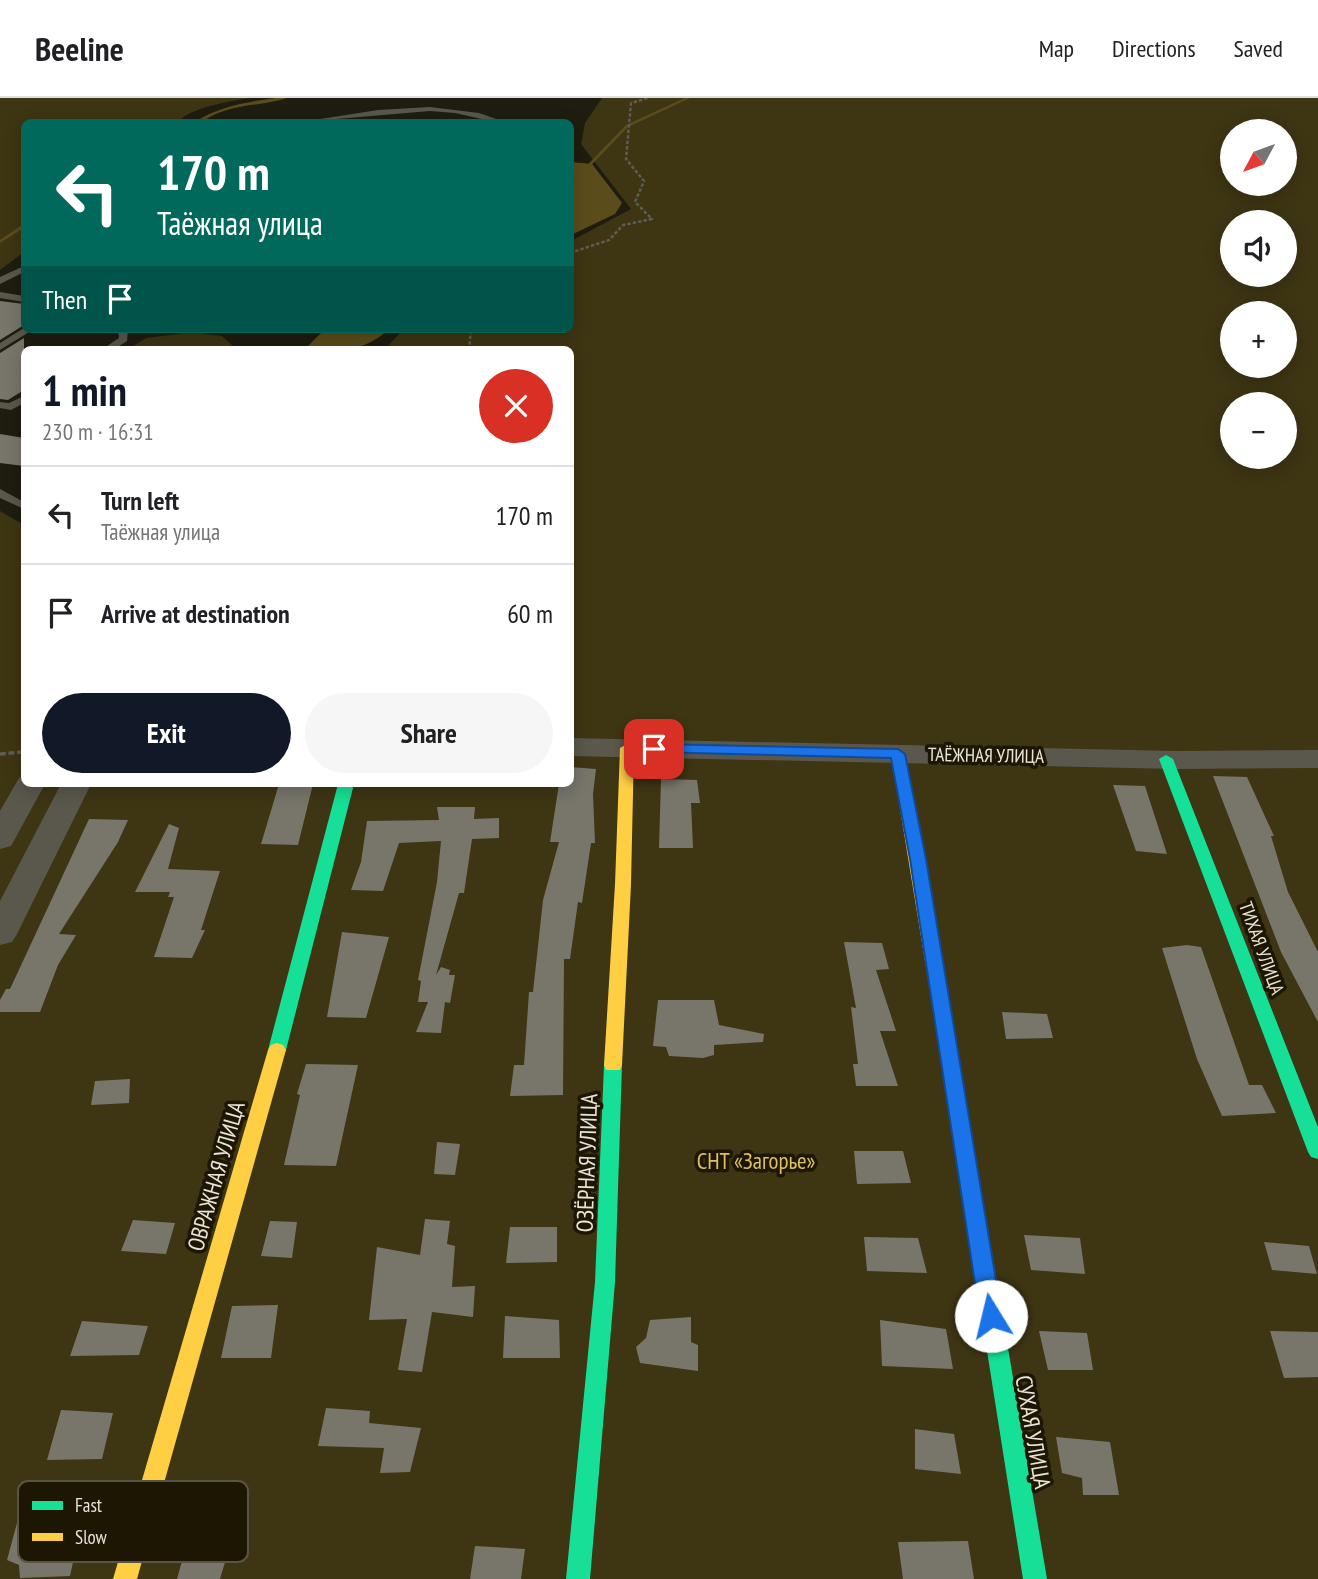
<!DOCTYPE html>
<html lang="en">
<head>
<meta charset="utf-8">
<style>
	body { margin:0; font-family:"PT Sans Narrow",sans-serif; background:#f6f6f6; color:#202124; height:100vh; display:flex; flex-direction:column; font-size:26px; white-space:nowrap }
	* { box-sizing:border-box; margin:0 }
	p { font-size:23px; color:#757577 }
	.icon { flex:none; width:38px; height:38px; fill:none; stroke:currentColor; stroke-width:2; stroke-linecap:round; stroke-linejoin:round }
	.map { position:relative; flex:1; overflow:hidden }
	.panel { position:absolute; left:21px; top:248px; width:553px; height:441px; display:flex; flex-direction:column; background:#fff; border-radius:10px; box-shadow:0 4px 18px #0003 }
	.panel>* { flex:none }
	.top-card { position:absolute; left:21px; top:21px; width:553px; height:214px; border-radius:10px; box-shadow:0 4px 18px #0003; background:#00695c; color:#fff; overflow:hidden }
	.needle { width:46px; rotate:229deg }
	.buttons { position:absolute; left:1220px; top:21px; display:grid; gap:14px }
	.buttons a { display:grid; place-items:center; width:77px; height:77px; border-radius:50%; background:#fff; box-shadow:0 4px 18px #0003; font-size:35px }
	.pin { position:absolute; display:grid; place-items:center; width:60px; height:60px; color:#fff; margin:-30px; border-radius:14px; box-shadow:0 4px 10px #0006 }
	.me { position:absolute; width:77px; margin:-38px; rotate:351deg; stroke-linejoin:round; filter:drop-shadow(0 0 5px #0008) }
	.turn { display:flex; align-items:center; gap:24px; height:147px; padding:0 21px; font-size:32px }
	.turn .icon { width:91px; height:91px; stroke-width:2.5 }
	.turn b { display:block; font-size:49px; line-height:60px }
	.then { display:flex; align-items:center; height:66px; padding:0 21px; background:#0003; gap:14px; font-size:26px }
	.round { display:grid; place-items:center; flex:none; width:74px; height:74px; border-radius:37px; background:#f6f6f6 }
	.summary { display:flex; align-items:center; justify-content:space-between; height:119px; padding:0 21px }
	h1 { font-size:42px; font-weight:700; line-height:52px; color:#111827 }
	.button { display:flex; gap:14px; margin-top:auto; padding:14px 21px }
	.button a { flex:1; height:80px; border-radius:42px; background:#111827; color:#fff; font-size:28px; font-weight:700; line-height:80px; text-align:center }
	.button a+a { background:#f6f6f6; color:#202124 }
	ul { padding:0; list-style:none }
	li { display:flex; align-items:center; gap:21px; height:98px; padding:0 21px; border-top:2px solid #e0e0e0 }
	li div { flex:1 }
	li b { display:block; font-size:26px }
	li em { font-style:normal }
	header { display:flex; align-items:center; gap:42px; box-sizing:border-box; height:98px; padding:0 35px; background:#fff; border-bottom:2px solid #e0e0e0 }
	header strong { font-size:33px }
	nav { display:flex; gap:38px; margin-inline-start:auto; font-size:24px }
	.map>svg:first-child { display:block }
	.green { fill:#3e3513; fill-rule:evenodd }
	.water { fill:#5b4d1b }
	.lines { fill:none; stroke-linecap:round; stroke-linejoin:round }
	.stream { fill:#5b4d1b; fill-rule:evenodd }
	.building { fill:#78766b }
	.path-far1 { stroke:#5f5c53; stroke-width:2.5; stroke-dasharray:3.5 2; stroke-linecap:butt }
	.path { stroke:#5f5c53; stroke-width:3.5; stroke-dasharray:6 2.5; stroke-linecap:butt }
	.lane { fill:#5a584d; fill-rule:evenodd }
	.street { fill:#5a584d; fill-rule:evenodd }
	.fast { fill:#16e098; fill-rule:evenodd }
	.slow { fill:#ffcf43; fill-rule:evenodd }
	.route { fill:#1a73e8; stroke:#114b97; stroke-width:2 }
	.labels { text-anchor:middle; stroke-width:7; stroke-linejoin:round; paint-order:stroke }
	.street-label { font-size:19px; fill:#e8e4d7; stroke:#1c1603 }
	.near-park-label { font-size:23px; fill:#dcc15d; stroke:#1c1603 }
	.near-street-label { font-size:23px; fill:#e8e4d7; stroke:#1c1603 }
	.key { fill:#1c1603; stroke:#595443; stroke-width:2 }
	.key-label { font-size:19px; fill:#e8e4d7 }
</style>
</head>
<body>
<header>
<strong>Beeline</strong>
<nav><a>Map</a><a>Directions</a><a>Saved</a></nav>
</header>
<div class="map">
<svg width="1318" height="1481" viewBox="0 0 1318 1481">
	<rect width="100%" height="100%" fill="#1f1c10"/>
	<path class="green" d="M0,0H251C231,3 191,9 178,24H24V154L0,172Z
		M602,0H1318V1481H0V413L24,427V686H570V252H384L404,231H570L571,143L631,111L581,46L585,25ZM1232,33H1284V86H1232ZM1232,124H1284V177H1232ZM1232,215H1284V268H1232ZM1232,306H1284V359H1232Z
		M193,234L222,238L234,249L232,252H127L146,240Z"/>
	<path class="water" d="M571,64L592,66L622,105L615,116L571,137Z
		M325,231H389C364,254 344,252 311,252L308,248Z"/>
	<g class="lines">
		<path class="stream" d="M276,0H287C266,7 242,6 221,14C212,17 203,24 195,24C219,8 248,4 276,0Z
			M685,0H690L628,29L570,89V85L626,27Z
			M22,127H24V130L0,145V142Z"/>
	</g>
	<path class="building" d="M0,203L24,206V227L0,242Z
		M24,240V292L8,302L0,301V255Z
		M0,336L24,340V368L0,365Z
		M570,669L596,671L593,696L595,745H591L582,805L578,804L570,861H564L563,997L510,998L514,967H524L529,894H533L543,802L559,744H550L559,686H570Z
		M1213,678L1247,679L1274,738H1271L1288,794L1318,854V924L1281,854Z
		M661,681L697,682L700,705H691L693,750H659Z
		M279,686H313L298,747L261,746Z
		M1113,687L1145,688L1167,756L1136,753Z
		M437,709H475L474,721L499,720V740L472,741L464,795H459L436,877L441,869L450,872L449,877H455L450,905L445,904L441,935L416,934L428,904H418L421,883L418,882L437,784L441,743L399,745L383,793L351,792L361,764L367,723L439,722Z
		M89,721L128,722L118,744L59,836L76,837L58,867L40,914H0V902L6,891H10Z
		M169,726L179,730L168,771L220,773L201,832H205L192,860L154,859L174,799H168L170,794H135Z
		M342,834L389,839L366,920L327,919Z
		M844,844L882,845L889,871L876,872L896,933H880L898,988H856L853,966H858L851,909L856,910Z
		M1187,847L1201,849L1249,987H1262L1276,1015L1222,1018L1197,961L1162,850Z
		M658,902H714L719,927L764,936L763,944L714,947V957L703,960L669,958L666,949L653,948Z
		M1002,914L1047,916L1053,940L1006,941Z
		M306,966L358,967L336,1068L284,1067L300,997L297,996Z
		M130,981L129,1005L91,1007L95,983Z
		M437,1044L460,1046L455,1077L434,1076Z
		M854,1053H903L911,1085L857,1086Z
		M425,1121L450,1123L447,1146L455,1148L452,1189L475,1188L473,1219L432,1214L422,1274L398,1272L407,1221L369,1222L377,1149L420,1157Z
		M133,1122L175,1125L166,1156L121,1153Z
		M270,1123L297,1124L292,1160L261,1158Z
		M510,1129H557V1164L506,1165Z
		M1024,1137L1080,1140L1085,1176L1031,1172Z
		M864,1139L918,1140L927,1175L867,1173Z
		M1264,1144L1309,1148L1317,1176L1272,1172Z
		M278,1207L271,1260H221L232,1208Z
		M505,1218L559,1222L560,1260H503Z
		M691,1219V1244L698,1247V1273L640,1265L636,1249L646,1240L650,1222Z
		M880,1222L946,1231L953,1271L882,1268Z
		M82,1223L148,1228L139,1257L70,1258Z
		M1039,1233L1087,1235L1093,1272H1048Z
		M1270,1233L1318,1234V1279L1284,1280Z
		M326,1310L370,1313L369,1325L421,1330L410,1374L380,1375L384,1350L318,1348Z
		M61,1312L113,1315L102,1361L47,1362Z
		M915,1331L954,1336L961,1376L915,1371Z
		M1056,1339L1110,1344L1119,1397H1083L1082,1380L1062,1375Z
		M17,1425L81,1427L70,1478L20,1480L19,1467L7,1462Z
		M191,1431L234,1434L220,1481H177Z
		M968,1443L974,1481H903L898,1444Z
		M475,1448L525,1451L521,1481H470Z"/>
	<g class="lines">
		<path class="path-far1" d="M570,155L609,142L623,127L652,121L635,104L644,83L626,61L631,5L648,0
			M469,252L471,231"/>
		<path class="path" d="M0,656L24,654"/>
		<path class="lane" d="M430,9L479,15L505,24H495L455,15L430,13L301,24L378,12Z
			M24,168V174L0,186V179Z
			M0,194L24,198V204L0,200Z
			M24,230L34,231L0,252V245Z
			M118,231H128L127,243L113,252H101L119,240Z
			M24,298V305L11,312L0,310V304L9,305Z
			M0,391L24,404V411L0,400Z"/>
		<path class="street" d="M570,640L1176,653L1318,652V670L1176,671L570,658Z
			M24,678V686H45L11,748L0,751V713L19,680Z
			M61,686H91L17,836L12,844L0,847V803Z"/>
		<path class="fast" d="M1166,657L1173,661L1318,1029V1061L1311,1059L1308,1054L1159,661Z
			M338,686H354L286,952L283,957H271L268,952Z
			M946,930L952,931L955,936L1047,1481H1023L937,936L940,931Z
			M613,960L620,962L622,967L615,1184L590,1481H566L595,1184L604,967L606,962Z"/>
		<path class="slow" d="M627,646L634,650L631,786L622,967L620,972H606L604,967L615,786L620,650Z
			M898,652L905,656L955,936L952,941H940L937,936L891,656Z
			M277,945L283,947L286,952L137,1481H113L268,952L271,947Z"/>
	</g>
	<path class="route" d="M654,646L898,651L905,656L926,761L1002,1218L999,1224L991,1227L983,1224L980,1218L910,761L891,660L649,654L647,651Z"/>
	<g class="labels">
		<g class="street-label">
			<text transform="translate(986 657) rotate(1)" y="7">ТАЁЖНАЯ УЛИЦА</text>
			<text transform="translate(1262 850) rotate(70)" y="7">ТИХАЯ УЛИЦА</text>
		</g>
		<g class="near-park-label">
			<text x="756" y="1071">СНТ «Загорье»</text>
		</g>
		<g class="near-street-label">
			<text transform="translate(587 1065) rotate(-88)" y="8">ОЗЁРНАЯ УЛИЦА</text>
			<text transform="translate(216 1078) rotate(-74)" y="8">ОВРАЖНАЯ УЛИЦА</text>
			<text transform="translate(1033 1334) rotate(80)" y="8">СУХАЯ УЛИЦА</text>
		</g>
	</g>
	<rect x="18" y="1383" width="230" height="81" rx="10" class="key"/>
	<rect x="32" y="1403" width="31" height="9" fill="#16e098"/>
	<rect x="32" y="1435" width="31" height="8" fill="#ffcf43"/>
	<g class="key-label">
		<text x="75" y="1414">Fast</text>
		<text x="75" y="1446">Slow</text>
	</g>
</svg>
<div class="buttons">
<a><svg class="needle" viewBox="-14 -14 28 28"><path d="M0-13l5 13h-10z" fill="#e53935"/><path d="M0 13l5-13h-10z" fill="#757577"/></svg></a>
<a><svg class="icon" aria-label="sound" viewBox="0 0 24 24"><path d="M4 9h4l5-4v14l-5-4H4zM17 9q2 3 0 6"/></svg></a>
<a>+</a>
<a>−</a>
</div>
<div class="pin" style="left:654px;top:651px;background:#d93025"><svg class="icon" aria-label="arrive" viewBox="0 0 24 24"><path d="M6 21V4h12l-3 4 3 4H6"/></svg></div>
<svg class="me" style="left:991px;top:1218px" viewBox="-20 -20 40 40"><circle r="19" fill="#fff"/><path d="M0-13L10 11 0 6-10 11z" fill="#1a73e8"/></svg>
<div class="top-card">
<div class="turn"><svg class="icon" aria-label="left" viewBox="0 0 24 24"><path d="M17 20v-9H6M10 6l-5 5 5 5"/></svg><div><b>170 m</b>Таёжная улица</div></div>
<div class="then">Then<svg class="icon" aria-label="arrive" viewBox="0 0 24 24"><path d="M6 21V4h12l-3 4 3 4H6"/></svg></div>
</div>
<section class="panel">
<div class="summary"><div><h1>1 min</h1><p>230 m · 16:31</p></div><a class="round" style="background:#d93025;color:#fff"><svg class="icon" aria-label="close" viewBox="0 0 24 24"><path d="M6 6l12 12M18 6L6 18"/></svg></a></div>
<ul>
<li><svg class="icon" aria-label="left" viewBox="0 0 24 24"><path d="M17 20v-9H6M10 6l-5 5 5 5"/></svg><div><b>Turn left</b><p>Таёжная улица</p></div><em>170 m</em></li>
<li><svg class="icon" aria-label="arrive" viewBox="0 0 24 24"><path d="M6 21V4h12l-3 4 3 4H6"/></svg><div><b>Arrive at destination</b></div><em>60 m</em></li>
</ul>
<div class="button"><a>Exit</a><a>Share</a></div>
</section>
</div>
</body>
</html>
